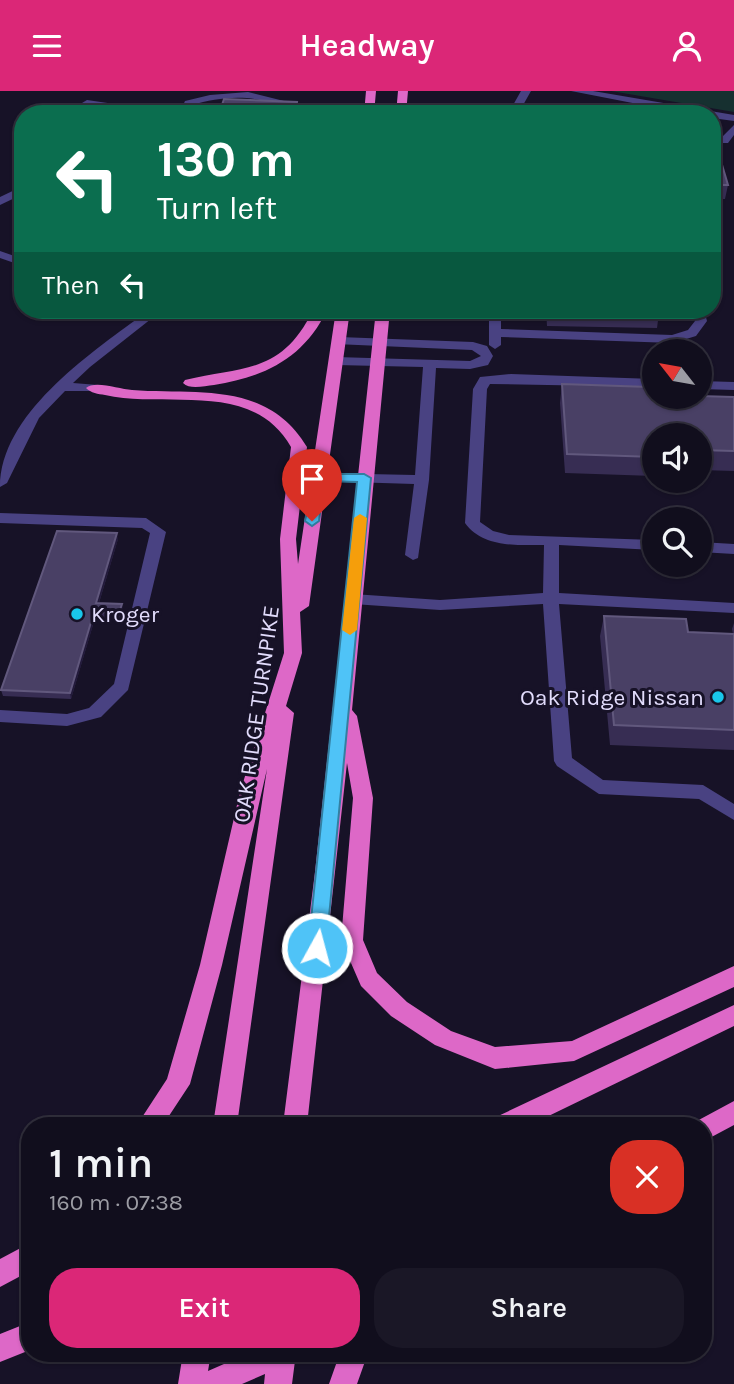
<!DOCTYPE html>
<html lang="en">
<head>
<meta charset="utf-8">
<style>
	body { margin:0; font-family:Karla,sans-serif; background:#1a1726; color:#f1f3f6; height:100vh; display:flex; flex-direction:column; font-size:26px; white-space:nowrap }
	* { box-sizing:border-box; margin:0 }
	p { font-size:23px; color:#9c9ca4 }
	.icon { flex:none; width:38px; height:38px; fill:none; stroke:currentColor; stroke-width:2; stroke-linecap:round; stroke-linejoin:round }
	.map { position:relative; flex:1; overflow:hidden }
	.details { position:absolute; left:21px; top:1026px; width:691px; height:245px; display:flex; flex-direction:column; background:#110e1d; border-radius:28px; box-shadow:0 2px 5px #0004,0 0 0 2px #302e3b }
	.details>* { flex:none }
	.guide { position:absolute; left:14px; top:14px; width:707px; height:214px; border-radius:28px; box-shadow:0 2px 5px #0004,0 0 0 2px #302e3b; background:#0b6e4f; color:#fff; overflow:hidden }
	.needle { width:46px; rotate:301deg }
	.buttons { position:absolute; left:642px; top:248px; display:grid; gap:14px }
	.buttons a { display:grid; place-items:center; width:70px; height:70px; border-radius:50%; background:#110e1d; box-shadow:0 2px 5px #0004,0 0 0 2px #302e3b; font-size:35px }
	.pin { position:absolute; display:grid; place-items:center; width:60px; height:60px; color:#fff; margin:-72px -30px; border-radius:50% 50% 50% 0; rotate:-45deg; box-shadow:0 0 7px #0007 }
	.pin .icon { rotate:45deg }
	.me { position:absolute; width:77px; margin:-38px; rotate:7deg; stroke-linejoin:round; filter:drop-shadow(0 0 5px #0008) }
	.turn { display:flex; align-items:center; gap:24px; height:147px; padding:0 28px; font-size:32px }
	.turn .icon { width:91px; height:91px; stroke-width:2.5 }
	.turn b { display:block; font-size:49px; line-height:60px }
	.then { display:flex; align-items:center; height:66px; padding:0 28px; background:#0003; gap:14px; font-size:26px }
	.round { display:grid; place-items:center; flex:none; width:74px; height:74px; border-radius:28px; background:#1a1726 }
	.overview { display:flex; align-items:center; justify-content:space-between; height:119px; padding:0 28px }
	h1 { font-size:42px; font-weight:600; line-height:52px }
	.primary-button { display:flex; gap:14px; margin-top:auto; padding:14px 28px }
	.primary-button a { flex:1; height:80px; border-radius:28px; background:#db2777; color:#fff; font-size:28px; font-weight:600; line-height:80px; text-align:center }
	.primary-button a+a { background:#1a1726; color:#f1f3f6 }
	header { display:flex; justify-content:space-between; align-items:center; height:91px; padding:0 28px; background:#db2777; color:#fff; font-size:32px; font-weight:600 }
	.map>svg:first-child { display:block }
	.green { fill:#163030 }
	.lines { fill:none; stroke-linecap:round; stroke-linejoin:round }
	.service { fill:#494282; fill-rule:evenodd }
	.tertiary { fill:#494282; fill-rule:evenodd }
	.trunk { fill:#dd68c7; fill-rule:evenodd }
	.wall { fill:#372d53 }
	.shaded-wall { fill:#221a3a }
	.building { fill:#494065; stroke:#61587d; stroke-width:2 }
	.route { fill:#4fc3f7; stroke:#337fa1; stroke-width:2 }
	.slow { fill:#f59e0b }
	.poi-dot { fill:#19c6ea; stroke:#171227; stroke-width:2.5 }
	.labels { text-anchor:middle; stroke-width:6; stroke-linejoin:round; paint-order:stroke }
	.poi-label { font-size:23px; fill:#e2dcfc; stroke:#171227; text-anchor:start }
	.street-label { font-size:23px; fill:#e2dcfc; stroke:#171227 }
</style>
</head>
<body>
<header><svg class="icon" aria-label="menu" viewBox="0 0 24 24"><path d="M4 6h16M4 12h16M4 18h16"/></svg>Headway<svg class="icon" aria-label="person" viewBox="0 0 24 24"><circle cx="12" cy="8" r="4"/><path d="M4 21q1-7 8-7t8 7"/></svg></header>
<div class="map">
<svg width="734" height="1293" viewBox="0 0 734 1293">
	<rect width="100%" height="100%" fill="#171227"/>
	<path class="green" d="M611,0H734V21Z"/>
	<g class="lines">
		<path class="service" d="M521,0H531L518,23H508Z
			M248,1L284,10L286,23H276V14C250,3 219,6 192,14L189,23H179L185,10L210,4Z
			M87,9L135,16L140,19L139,23L84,14L82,12Z
			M734,34V44L728,52H712V46L721,47Z
			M23,95V103L0,114V106Z
			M0,160L23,168V175L0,167Z
			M130,219H147L156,224L90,276L73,292L98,294V300H65L39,327L7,392L0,396C0,324 88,264 141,225Z
			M489,219H501V238L672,244L688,239L695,230L692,219H704L707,230L696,245L673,252L501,246V254L495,258L489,254Z
			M339,246L473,251L487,255L493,265L488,274L470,278L436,277L429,389L418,467L413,469L405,464L414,393L318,390L311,386L318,382L415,384L423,276L336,274L330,270L336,266L470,270L481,265L472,259L335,253L333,250Z
			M511,283L654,288V296L490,293L487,298L480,431L493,440L509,444L654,449V459L559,454V502L734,512V522L559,513L572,667L603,689L703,694L734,713V729L699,708L599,703L557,675L554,670L543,513L440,519L353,513L345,508L353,503L440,509L543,502L544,454C517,454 483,457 465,432L473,298L480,286Z
			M700,290L734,291V299L700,298Z
			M0,422L146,427L166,441L128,599L101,626L67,635L0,631V619L67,623L89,617L114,593L150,442L142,437L0,432Z
			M700,451L734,453V463L700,461Z"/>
		<path class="tertiary" d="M571,0H593L734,24V30L712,27V23H689Z"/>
		<path class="trunk" d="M366,0H376L374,23H364Z
			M398,0H408L406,23H396Z
			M313,219H327C304,267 265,286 214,294C204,295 190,299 183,292L185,289C244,275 282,283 313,219Z
			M336,219H350L309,515L300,521L302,562L286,615L294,622L237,1034H213L267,678L222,874L190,993L163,1034H137L167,988L200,874L240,701L284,562L280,448L291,356C252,288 167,318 105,304C98,303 91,302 86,297C95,289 119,298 132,299C196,304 267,289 307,356L296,448L298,473Z
			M376,219H390L352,619L357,625L373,707L363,849L377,882L407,911L451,940L495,956L572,950L734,875V896L574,970L495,978L435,954L391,925L361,895L341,849L353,707L347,672L307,1034H283L315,781Z
			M734,914V935L530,1034H493L496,1026Z
			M734,1010V1034L704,1050V1034H694L695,1031Z
			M30,1152V1180L0,1196V1168Z
			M30,1231V1259L0,1271V1243Z
			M183,1262H211L208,1280L249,1262H296L292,1293H264L265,1283L242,1293H178Z
			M340,1262H368L357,1293H329Z"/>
	</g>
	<path class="wall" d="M297,11L298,23H219Z
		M712,67L728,94L725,108H712Z
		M546,219H659V222L657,237L547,235Z
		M562,293L650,303L734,306V380L700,379V345H654V385L565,382L560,312Z
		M118,448L99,512L123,519L120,528L95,527L71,608L3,605L1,599Z
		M604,525L688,541L733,543L732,538L734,532V659L610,654L600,545Z"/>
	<path class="shaded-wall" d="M117,442L118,448L97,518L96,512Z
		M122,513L123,519L120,528L119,522Z
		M94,521L95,527L71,608L70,602Z"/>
	<path class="building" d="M224,8L297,11L296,19L259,21L258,23H219Z
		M712,67H720L728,94H712Z
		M549,219H659V222L549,220Z
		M562,293L649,296L650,303H654V306H700V305L734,306V360L700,359V345H654V366L567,363Z
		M57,440L117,442L96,512L122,513L119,522L94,521L70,602L1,599Z
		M604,525L686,528L688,541L734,543V639L614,634Z"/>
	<path class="route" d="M314,383H364L371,387L326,857L317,865L308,857L357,391L324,390L319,430L312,435L305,430Z"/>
	<path class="slow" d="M360,423L367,427L357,539L350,544L342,539L354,427Z"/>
	<g class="poi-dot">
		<circle cx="77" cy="523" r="7"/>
		<circle cx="718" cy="606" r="7"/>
	</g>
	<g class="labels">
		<g class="poi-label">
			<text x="91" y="531">Kroger</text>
			<text x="704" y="614" text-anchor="end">Oak Ridge Nissan</text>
		</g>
		<g class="street-label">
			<text transform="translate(256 623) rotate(-82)" y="8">OAK RIDGE TURNPIKE</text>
		</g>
	</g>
</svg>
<div class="buttons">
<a><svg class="needle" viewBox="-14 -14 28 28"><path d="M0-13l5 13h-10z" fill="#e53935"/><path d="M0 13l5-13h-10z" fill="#9c9ca4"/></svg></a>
<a><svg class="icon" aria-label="sound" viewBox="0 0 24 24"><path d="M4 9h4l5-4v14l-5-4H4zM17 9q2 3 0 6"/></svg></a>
<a><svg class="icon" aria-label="search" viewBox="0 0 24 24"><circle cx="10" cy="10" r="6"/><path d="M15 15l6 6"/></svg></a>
</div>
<div class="pin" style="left:312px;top:430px;background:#d93025"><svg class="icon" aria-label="arrive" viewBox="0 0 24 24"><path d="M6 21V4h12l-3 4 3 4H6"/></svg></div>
<svg class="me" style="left:317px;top:857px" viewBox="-20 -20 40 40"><circle r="17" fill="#4fc3f7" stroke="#fff" stroke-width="3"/><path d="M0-11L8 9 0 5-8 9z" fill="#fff"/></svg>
<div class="guide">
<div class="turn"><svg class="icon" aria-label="left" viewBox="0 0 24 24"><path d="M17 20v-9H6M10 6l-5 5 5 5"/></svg><div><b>130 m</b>Turn left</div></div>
<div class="then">Then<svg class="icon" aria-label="left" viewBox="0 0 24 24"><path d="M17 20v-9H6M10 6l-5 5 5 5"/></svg></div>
</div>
<section class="details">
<div class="overview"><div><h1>1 min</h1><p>160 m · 07:38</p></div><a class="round" style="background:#d93025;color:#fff"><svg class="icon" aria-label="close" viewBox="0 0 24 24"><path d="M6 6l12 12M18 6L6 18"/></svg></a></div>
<div class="primary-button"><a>Exit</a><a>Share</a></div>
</section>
</div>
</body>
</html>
